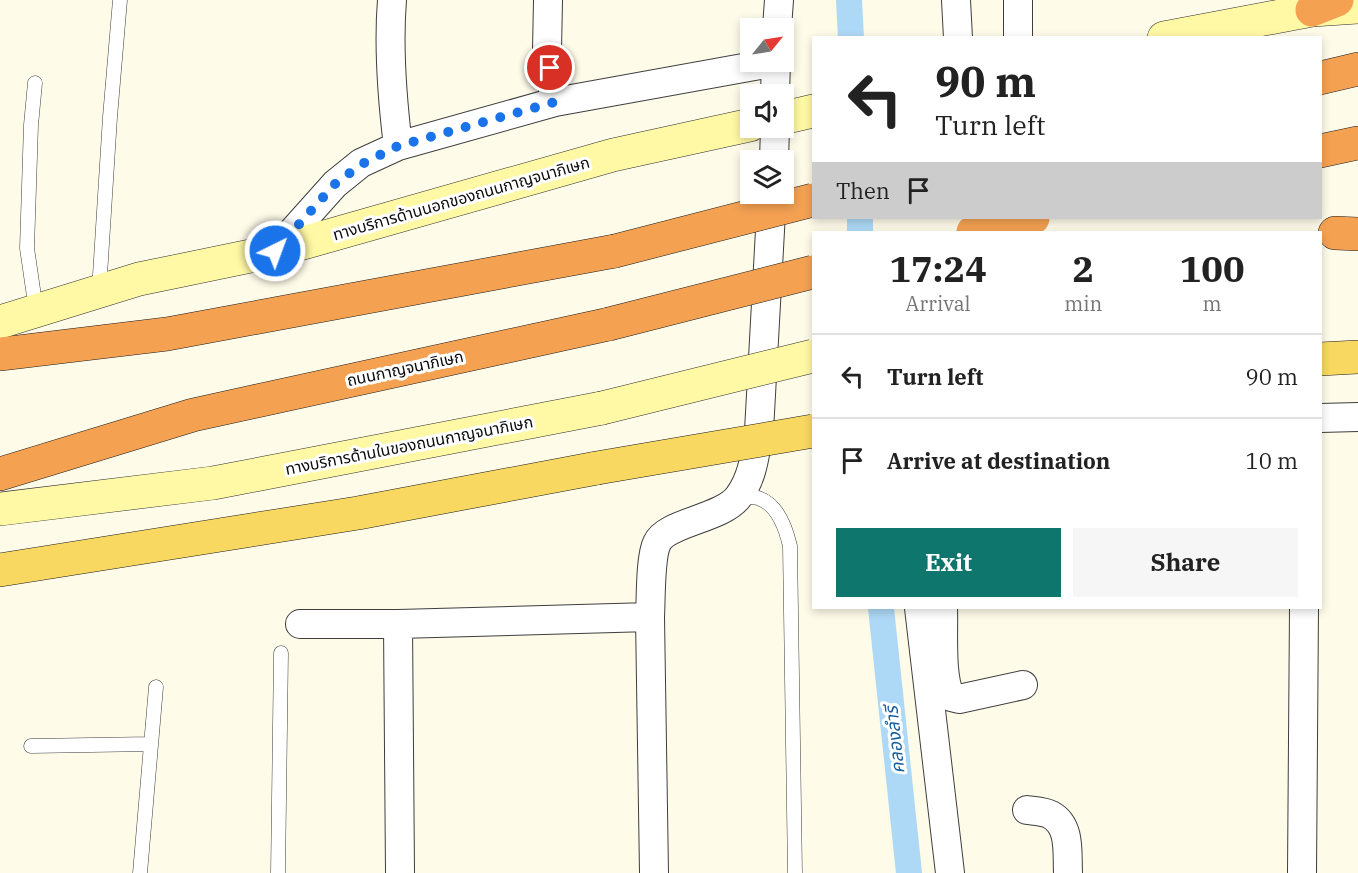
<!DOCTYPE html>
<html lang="en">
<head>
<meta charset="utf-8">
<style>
	body { margin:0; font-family:"IBM Plex Serif","Noto Sans Thai",serif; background:#f6f6f6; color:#222; height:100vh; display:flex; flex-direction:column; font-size:22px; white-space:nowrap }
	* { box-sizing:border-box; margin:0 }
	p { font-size:20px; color:#767676 }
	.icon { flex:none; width:33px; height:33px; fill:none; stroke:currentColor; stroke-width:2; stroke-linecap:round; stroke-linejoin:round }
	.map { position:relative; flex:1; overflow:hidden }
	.side { position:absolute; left:812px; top:231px; width:510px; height:378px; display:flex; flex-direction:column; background:#fff; border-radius:0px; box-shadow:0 3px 9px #0003 }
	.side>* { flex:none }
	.hud { position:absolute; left:812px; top:36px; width:510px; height:183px; border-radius:0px; box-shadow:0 3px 9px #0003; background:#fff; color:#222; overflow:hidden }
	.needle { width:39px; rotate:60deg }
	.controls { position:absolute; left:740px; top:18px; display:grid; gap:12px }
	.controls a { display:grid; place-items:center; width:54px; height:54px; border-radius:0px; background:#fff; box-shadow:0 3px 9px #0003; font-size:30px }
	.pin { position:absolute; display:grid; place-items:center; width:51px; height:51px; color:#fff; margin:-26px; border:3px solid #fff; border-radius:50%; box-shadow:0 2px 6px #0007 }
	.me { position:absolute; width:66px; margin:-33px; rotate:42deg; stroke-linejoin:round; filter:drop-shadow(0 0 4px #0008) }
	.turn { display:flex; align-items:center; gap:21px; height:126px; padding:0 24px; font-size:27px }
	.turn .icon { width:78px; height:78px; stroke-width:2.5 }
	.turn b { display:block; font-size:42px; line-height:51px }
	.then { display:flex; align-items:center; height:57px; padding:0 24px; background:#0003; gap:12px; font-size:22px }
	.eta { display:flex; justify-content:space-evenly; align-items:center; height:102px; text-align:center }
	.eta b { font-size:36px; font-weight:700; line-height:42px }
	.cta { display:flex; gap:12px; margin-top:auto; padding:12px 24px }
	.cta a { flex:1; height:69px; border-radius:0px; background:#0f766e; color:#fff; font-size:24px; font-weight:700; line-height:69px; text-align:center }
	.cta a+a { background:#f6f6f6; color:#222 }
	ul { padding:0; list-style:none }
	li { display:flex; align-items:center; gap:18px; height:84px; padding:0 24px; border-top:2px solid #e0e0e0 }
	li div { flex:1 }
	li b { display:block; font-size:22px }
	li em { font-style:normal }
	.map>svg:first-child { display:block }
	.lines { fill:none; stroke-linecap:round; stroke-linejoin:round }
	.canal { stroke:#aed9f6; stroke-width:26 }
	.lane-casing { stroke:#3e3e3e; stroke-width:15 }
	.street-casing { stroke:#3e3e3e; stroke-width:30 }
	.secondary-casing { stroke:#2d2d2d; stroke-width:34 }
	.primary-casing { stroke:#1c1c1c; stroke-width:34 }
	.highway-casing { stroke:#1c1c1c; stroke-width:34 }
	.lane { stroke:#fff; stroke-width:14 }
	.street { stroke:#fff; stroke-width:28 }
	.secondary { stroke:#fff8a4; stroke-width:33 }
	.primary { stroke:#f8d860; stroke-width:33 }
	.highway { stroke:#f4a152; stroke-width:33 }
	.secondary-bridge-casing { stroke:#2d2d2d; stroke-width:34; stroke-linecap:butt }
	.primary-bridge-casing { stroke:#1c1c1c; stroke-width:34; stroke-linecap:butt }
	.highway-bridge-casing { stroke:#1c1c1c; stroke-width:34; stroke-linecap:butt }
	.secondary-bridge { stroke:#fff8a4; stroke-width:33 }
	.primary-bridge { stroke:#f8d860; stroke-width:33 }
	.highway-bridge { stroke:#f4a152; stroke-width:33 }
	.route { stroke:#1a73e8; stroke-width:10; stroke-dasharray:0 18 }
	.labels { text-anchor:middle; stroke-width:6; stroke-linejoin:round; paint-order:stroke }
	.street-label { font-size:16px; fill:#0b0b0b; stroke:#fff }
	.water-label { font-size:18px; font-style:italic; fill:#165d9b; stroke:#fff }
</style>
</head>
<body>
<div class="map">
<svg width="1358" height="873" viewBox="0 0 1358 873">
	<rect width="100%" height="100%" fill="#fffbe9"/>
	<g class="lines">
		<path class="canal" d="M849,0L851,38
			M860,218V232
			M881,608L909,873"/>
		<defs>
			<path id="lane" d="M35,83L31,125L27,248L36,310
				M99,291L110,117L120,0
				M738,498C744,498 753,496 758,498C778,504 786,529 790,546L795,873
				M31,746L151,744
				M140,873L156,687
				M278,873L281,653"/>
			<path id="street" d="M392,0C388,49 392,97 398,146
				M548,0L547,50L555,102
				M956,0L958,38
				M777,28L779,0
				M1018,38V0
				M774,160L775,128
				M275,251L335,184L361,163L398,146L555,102L776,62L775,94
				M1320,418L1358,417
				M919,608L950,873
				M943,608C944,630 940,678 951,697L959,699L1023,685
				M300,624H398L650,617
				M398,624L400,873
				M1027,810C1034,811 1044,811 1051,815C1071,826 1067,853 1068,873
				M654,873L650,617C651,600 650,557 657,543C666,522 723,519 739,496C753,477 755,454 759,431L772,194
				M1302,873L1304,608"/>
			<path id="secondary" d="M1164,38L1312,10L1358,7
				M783,118L813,111
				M0,322L139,279L275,251L613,155L750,125
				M0,509L213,483L602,408"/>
			<path id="primary" d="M1320,359L1358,357
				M0,570L358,513L597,468"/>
			<path id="highway" d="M1312,10L1337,0
				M1320,78L1358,69
				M1320,151L1358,143
				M1335,233L1358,234
				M0,354L167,334L615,251
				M0,474L193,415L609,324"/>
		</defs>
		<use href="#lane" class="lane-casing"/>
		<use href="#street" class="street-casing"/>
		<use href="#secondary" class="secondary-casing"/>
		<use href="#primary" class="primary-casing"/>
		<use href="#highway" class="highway-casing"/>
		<use href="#lane" class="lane"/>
		<use href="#street" class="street"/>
		<use href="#secondary" class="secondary"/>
		<use href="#primary" class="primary"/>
		<use href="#highway" class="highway"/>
		<defs>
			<path id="secondary-bridge" d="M602,408L813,356"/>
			<path id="primary-bridge" d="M597,468L813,431"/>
			<path id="highway-bridge" d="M973,232L1033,218
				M615,251L813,200
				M609,324L813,272"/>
		</defs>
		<use href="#secondary-bridge" class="secondary-bridge-casing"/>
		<use href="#primary-bridge" class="primary-bridge-casing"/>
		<use href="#highway-bridge" class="highway-bridge-casing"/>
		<use href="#secondary-bridge" class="secondary-bridge"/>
		<use href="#primary-bridge" class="primary-bridge"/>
		<use href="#highway-bridge" class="highway-bridge"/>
	</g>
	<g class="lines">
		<path class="route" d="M275,251L335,184L362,164L398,146L555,102L550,68"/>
	</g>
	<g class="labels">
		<g class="street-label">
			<text transform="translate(461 198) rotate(-16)" y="6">ทางบริการด้านนอกของถนนกาญจนาภิเษก</text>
			<text transform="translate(405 368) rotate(-12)" y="6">ถนนกาญจนาภิเษก</text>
			<text transform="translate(409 445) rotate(-11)" y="6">ทางบริการด้านในของถนนกาญจนาภิเษก</text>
		</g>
		<g class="water-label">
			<text transform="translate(895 740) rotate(-96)" y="6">คลองลำรี</text>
		</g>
	</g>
</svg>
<div class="controls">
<a><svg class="needle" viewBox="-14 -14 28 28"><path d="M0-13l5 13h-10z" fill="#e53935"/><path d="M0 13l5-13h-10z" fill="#767676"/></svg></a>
<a><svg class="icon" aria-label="sound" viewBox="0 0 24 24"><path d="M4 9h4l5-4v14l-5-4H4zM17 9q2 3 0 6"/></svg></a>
<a><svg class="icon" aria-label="layers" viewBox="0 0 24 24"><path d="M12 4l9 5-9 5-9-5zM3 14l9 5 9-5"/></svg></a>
</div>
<div class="pin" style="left:550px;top:68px;background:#d93025"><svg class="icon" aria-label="arrive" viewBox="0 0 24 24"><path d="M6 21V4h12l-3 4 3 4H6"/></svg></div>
<svg class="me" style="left:275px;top:251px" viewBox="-20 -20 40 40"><circle r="17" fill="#1a73e8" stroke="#fff" stroke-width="3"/><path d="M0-11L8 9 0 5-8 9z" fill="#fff"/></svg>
<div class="hud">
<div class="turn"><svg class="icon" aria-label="left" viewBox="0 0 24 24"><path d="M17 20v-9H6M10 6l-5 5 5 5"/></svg><div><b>90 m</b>Turn left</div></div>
<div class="then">Then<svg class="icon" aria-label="arrive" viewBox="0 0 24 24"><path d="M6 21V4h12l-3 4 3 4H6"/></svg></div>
</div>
<section class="side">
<div class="eta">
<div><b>17:24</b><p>Arrival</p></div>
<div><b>2</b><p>min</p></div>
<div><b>100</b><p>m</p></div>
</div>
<ul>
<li><svg class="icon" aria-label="left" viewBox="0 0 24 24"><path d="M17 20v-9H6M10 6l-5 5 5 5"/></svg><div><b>Turn left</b></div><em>90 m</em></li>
<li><svg class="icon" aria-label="arrive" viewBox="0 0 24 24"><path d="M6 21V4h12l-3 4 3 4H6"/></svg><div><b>Arrive at destination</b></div><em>10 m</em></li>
</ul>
<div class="cta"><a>Exit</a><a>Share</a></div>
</section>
</div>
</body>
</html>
